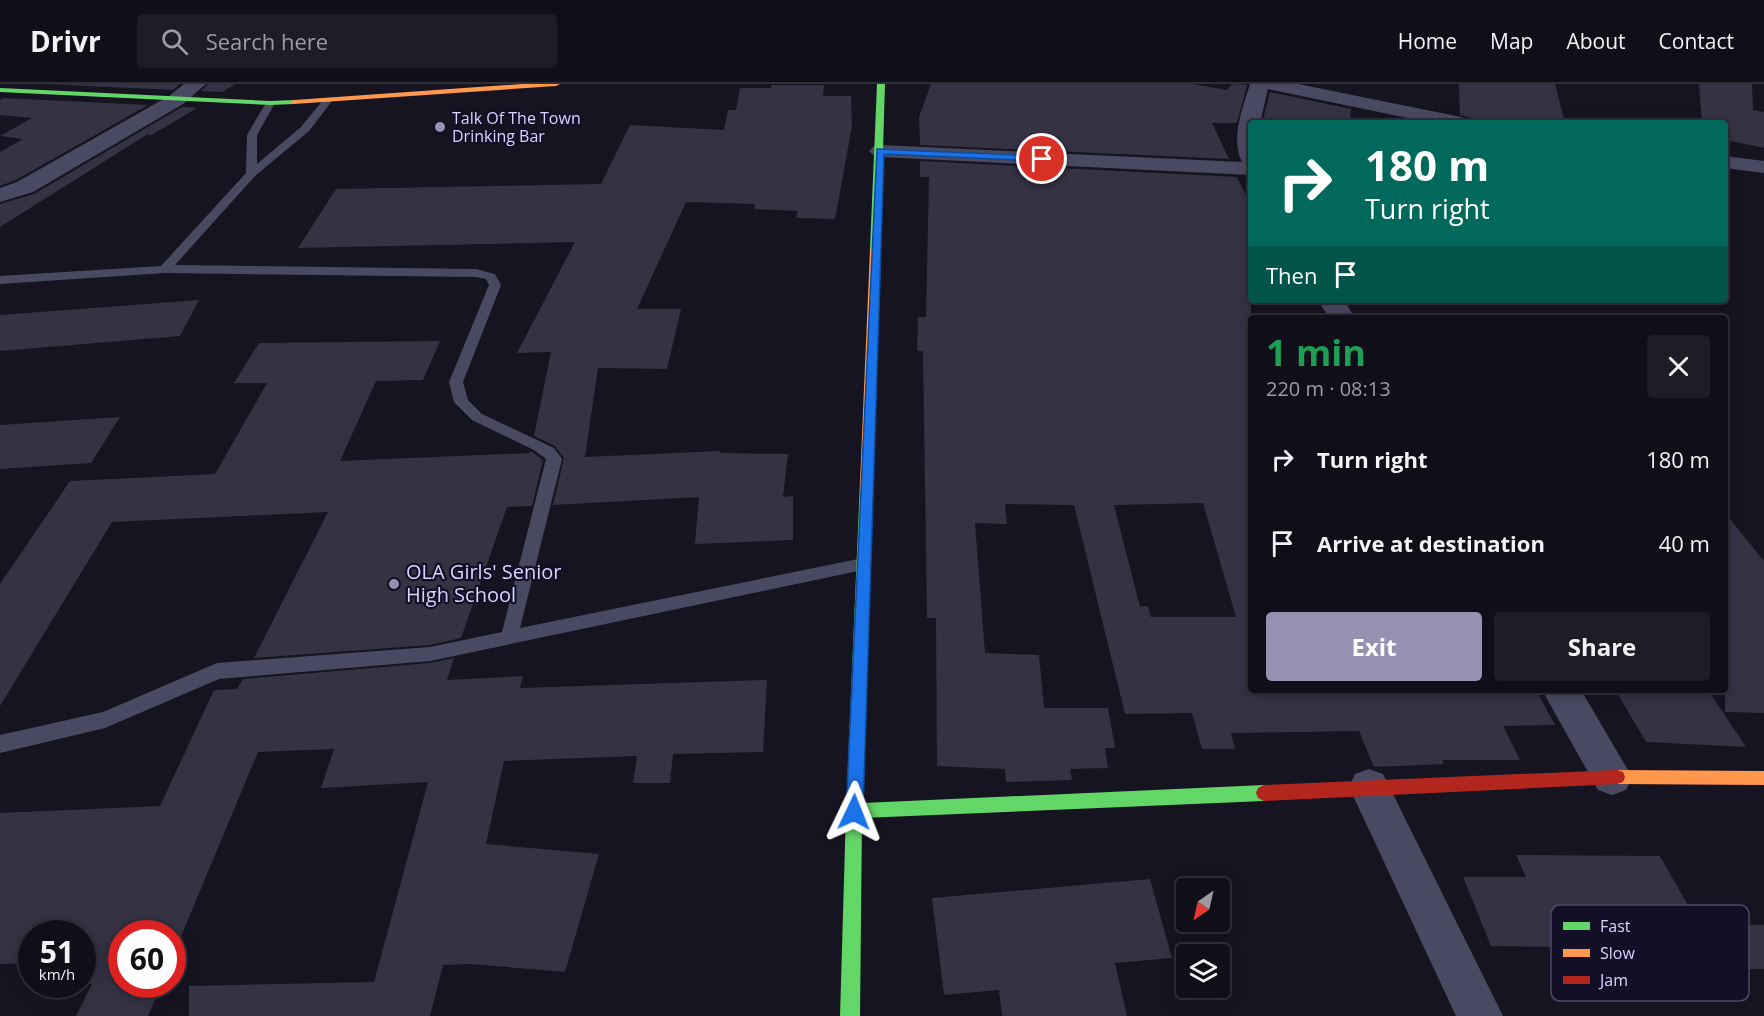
<!DOCTYPE html>
<html lang="en">
<head>
<meta charset="utf-8">
<style>
	body { margin:0; font-family:"Open Sans",sans-serif; background:#1e1d26; color:#f1f3f6; height:100vh; display:flex; flex-direction:column; font-size:22px; white-space:nowrap }
	* { box-sizing:border-box; margin:0 }
	p { font-size:20px; color:#9c9ca2 }
	.icon { flex:none; width:33px; height:33px; fill:none; stroke:currentColor; stroke-width:2; stroke-linecap:round; stroke-linejoin:round }
	.map { position:relative; flex:1; overflow:hidden }
	.sheet { position:absolute; left:1248px; top:231px; width:480px; height:378px; display:flex; flex-direction:column; background:#100f19; border-radius:6px; box-shadow:0 3px 15px #0003,0 0 0 2px #302f38 }
	.sheet>* { flex:none }
	.guide { position:absolute; left:1248px; top:36px; width:480px; height:183px; border-radius:6px; box-shadow:0 3px 15px #0003,0 0 0 2px #302f38; background:#00695c; color:#fff; overflow:hidden }
	.needle { width:39px; rotate:214deg }
	.controls { position:absolute; left:1176px; top:794px; display:grid; gap:12px }
	.controls a { display:grid; place-items:center; width:54px; height:54px; border-radius:6px; background:#100f19; box-shadow:0 3px 15px #0003,0 0 0 2px #302f38; font-size:30px }
	.speed { position:absolute; left:18px; top:836px; display:flex; gap:12px; font-size:30px; font-weight:700; text-align:center }
	.speed>* { display:grid; place-content:center; width:78px; height:78px; border-radius:50%; background:#100f19; box-shadow:0 3px 15px #0003,0 0 0 2px #302f38; line-height:1 }
	.speed small { font-size:15px; font-weight:400 }
	.speed .limit { border:9px solid #d22; background:#fff; color:#111 }
	.pin { position:absolute; display:grid; place-items:center; width:51px; height:51px; color:#fff; margin:-26px; border:3px solid #fff; border-radius:50%; box-shadow:0 2px 6px #0007 }
	.me { position:absolute; width:66px; margin:-33px; rotate:2deg; stroke-linejoin:round; filter:drop-shadow(0 0 4px #0008) }
	.turn { display:flex; align-items:center; gap:21px; height:126px; padding:0 18px; font-size:27px }
	.turn .icon { width:78px; height:78px; stroke-width:2.5 }
	.turn b { display:block; font-size:42px; line-height:51px }
	.then { display:flex; align-items:center; height:57px; padding:0 18px; background:#0003; gap:12px; font-size:22px }
	.round { display:grid; place-items:center; flex:none; width:63px; height:63px; border-radius:6px; background:#1e1d26 }
	.overview { display:flex; align-items:center; justify-content:space-between; height:102px; padding:0 18px }
	h1 { font-size:36px; font-weight:700; line-height:45px; color:#1e9e55 }
	.primary-button { display:flex; gap:12px; margin-top:auto; padding:12px 18px }
	.primary-button a { flex:1; height:69px; border-radius:6px; background:#9591b1; color:#fff; font-size:24px; font-weight:700; line-height:69px; text-align:center }
	.primary-button a+a { background:#1e1d26; color:#f1f3f6 }
	ul { padding:0; list-style:none }
	li { display:flex; align-items:center; gap:18px; height:84px; padding:0 18px }
	li div { flex:1 }
	li b { display:block; font-size:22px }
	li em { font-style:normal }
	header { display:flex; align-items:center; gap:36px; box-sizing:border-box; height:84px; padding:0 30px; background:#100f19; border-bottom:2px solid #302f38 }
	header strong { font-size:28px }
	nav { display:flex; gap:33px; margin-inline-start:auto; font-size:21px }
	.search { width:420px; height:54px; background:#1e1d26; display:flex; align-items:center; gap:15px; box-sizing:border-box; padding:0 21px; border-radius:6px; color:#9c9ca2; font-size:22px }
	.map>svg:first-child { display:block }
	.building { fill:#343243; fill-rule:evenodd }
	.lines { fill:none; stroke-linecap:round; stroke-linejoin:round }
	.lane { fill:#4a4962; fill-rule:evenodd }
	.street { fill:#4a4962; fill-rule:evenodd }
	.fast { fill:#63d668; fill-rule:evenodd }
	.slow { fill:#ff974d; fill-rule:evenodd }
	.jam { fill:#b3261e; fill-rule:evenodd }
	.route { fill:#1a73e8; stroke:#114b97; stroke-width:1.5 }
	.poi-dot { fill:#9591b1; stroke:#130f26; stroke-width:2 }
	.labels { text-anchor:middle; stroke-width:4.5; stroke-linejoin:round; paint-order:stroke }
	.far-poi-label { font-size:16px; fill:#d9d4ff; stroke:#130f26; text-anchor:start }
	.poi-label { font-size:20px; fill:#d9d4ff; stroke:#130f26; text-anchor:start }
	.key { fill:#130f26; stroke:#4e4a67; stroke-width:1.5 }
	.key-label { font-size:16px; fill:#d9d4ff }
</style>
</head>
<body>
<header>
<strong>Drivr</strong>
<div class="search"><svg class="icon" aria-label="search" viewBox="0 0 24 24"><circle cx="10" cy="10" r="6"/><path d="M15 15l6 6"/></svg>Search here</div>
<nav><a>Home</a><a>Map</a><a>About</a><a>Contact</a></nav>
</header>
<div class="map">
<svg width="1764" height="932" viewBox="0 0 1764 932">
	<rect width="100%" height="100%" fill="#161421"/>
	<path class="building" d="M47,0H180L173,6Z
		M208,0H236L222,8L201,7Z
		M931,0H1192L1227,6L1232,0L1247,1L1237,39H1212L1229,75L920,61L919,33Z
		M1459,0H1555L1565,39H1492L1460,31Z
		M1699,0H1752L1753,26L1764,28V64L1725,56V39H1702Z
		M772,1H824L823,12H851L852,42L835,135L796,134L798,127L754,125L755,120L686,118L637,225H681L667,285L598,284L585,373L720,367V369L788,370L783,413L793,412V456L695,460L699,413L553,421L564,374L555,362L534,352L551,268L517,269L575,158L298,164L336,105L601,100L630,41L724,46L728,26H736L740,4H771Z
		M1270,8L1351,25L1350,39H1262Z
		M3,14L148,21L16,96L0,102V68L23,55L0,52L32,34L0,31V16Z
		M182,23L197,24L150,52L148,50L0,143V120L34,110Z
		M920,77L1237,93L1251,121V606H1536L1555,641L1503,642L1520,676H1442L1444,680L1374,683L1359,647L1231,649L1235,665H1202L1192,629L1125,630L1074,421L1005,420L1007,440L975,439L985,569L1039,571L1044,624H1108L1115,664H1105L1108,684L1070,685L1072,696L1006,698L1005,685L937,682L936,534H927L923,267H917L918,233H926L929,93H920ZM1203,419L1236,533H1151L1148,522L1140,523L1114,421Z
		M199,216L180,252L0,267V231Z
		M440,257L423,296L376,297L340,377L530,369L531,367L543,376L532,422L507,423L461,554L430,561L254,574L328,428L112,438L0,622V500L70,397L215,390L267,299H234L259,259Z
		M120,333L91,379L0,385V341Z
		M1725,429L1764,477V629L1725,628Z
		M454,574L447,596L523,592L520,604L767,596L763,668L673,670L670,699H633L637,672L504,677L486,760L599,770L565,888L470,880L443,881L430,932H189V902L374,898L428,698L321,704L334,665L258,668L172,874V849H122V900H162L148,932H76L92,900L77,901L82,900V889L89,876H82V849H32V879L0,880V729L160,722L214,606L237,605L243,595L430,579Z
		M1617,609H1710L1746,663L1646,658Z
		M1516,771L1660,772L1699,841H1764V885H1568L1558,863L1491,862L1463,793H1526Z
		M1150,795L1172,874L1115,879L1127,932H1002L999,906L944,911L932,814Z"/>
	<g class="lines">
		<path class="lane" d="M324,15L332,17L309,47L255,92L175,181L476,185L495,190L501,201L463,298L468,316L482,330L554,364L562,375L520,544L863,474L869,475L871,480L869,485L863,486L430,577L219,595L105,644L0,669V651L103,628L217,579L430,563L502,548L546,375L534,366L472,336L454,318L449,298L489,201L486,195L476,193L165,189L0,200V192L161,182L246,89L247,51L267,17L275,19L257,51V80L301,43Z"/>
		<path class="street" d="M184,0H206L183,20L33,108L0,118V104L17,98L169,12Z
			M1250,0H1298L1461,33L1468,35L1471,39H1432L1268,5L1260,39H1251V91L880,73L873,71L869,67L873,63L880,61L1242,78C1230,55 1243,23 1250,0Z
			M1725,72L1764,77V89L1725,84Z
			M1318,216H1344L1355,234H1329Z
			M1542,606H1581L1632,693L1626,706L1612,711L1598,706Z
			M1369,685L1383,690L1503,932H1456L1349,703L1355,690Z"/>
		<path class="fast" d="M877,0H885L880,165L875,168L870,165Z
			M0,4L270,17L294,16L298,18L294,20L270,21L0,8Z
			M865,416L871,421L863,719L1264,701L1270,704L1272,709L1270,714L1264,717L862,734L860,932H840L846,727L859,421Z"/>
		<path class="slow" d="M522,0H560L556,2L294,20L290,18L294,16Z
			M875,162L880,165L871,421L865,426L859,421L870,165Z
			M1617,686L1764,687V701L1617,700L1611,698L1609,693L1611,688Z"/>
		<path class="jam" d="M1617,686L1623,688L1625,693L1623,698L1617,700L1264,717L1258,714L1256,709L1258,704L1264,701Z"/>
	</g>
	<path class="route" d="M877,65L1042,72L1047,75L1042,77L884,70L863,728L860,733L854,735L848,733L846,728Z"/>
	<g class="poi-dot">
		<circle cx="440" cy="43" r="6"/>
		<circle cx="394" cy="500" r="6"/>
	</g>
	<g class="labels">
		<g class="far-poi-label">
			<text x="452" y="40">Talk Of The Town<tspan x="452" dy="18">Drinking Bar</tspan></text>
		</g>
		<g class="poi-label">
			<text x="406" y="495">OLA Girls' Senior<tspan x="406" dy="23">High School</tspan></text>
		</g>
	</g>
	<rect x="1551" y="821" width="198" height="96" rx="9" class="key"/>
	<rect x="1563" y="838" width="27" height="8" fill="#63d668"/>
	<rect x="1563" y="865" width="27" height="8" fill="#ff974d"/>
	<rect x="1563" y="892" width="27" height="8" fill="#b3261e"/>
	<g class="key-label">
		<text x="1600" y="848">Fast</text>
		<text x="1600" y="875">Slow</text>
		<text x="1600" y="902">Jam</text>
	</g>
</svg>
<div class="controls">
<a><svg class="needle" viewBox="-14 -14 28 28"><path d="M0-13l5 13h-10z" fill="#e53935"/><path d="M0 13l5-13h-10z" fill="#9c9ca2"/></svg></a>
<a><svg class="icon" aria-label="layers" viewBox="0 0 24 24"><path d="M12 4l9 5-9 5-9-5zM3 14l9 5 9-5"/></svg></a>
</div>
<div class="speed"><div>51<small>km/h</small></div><div class="limit">60</div></div>
<div class="pin" style="left:1042px;top:75px;background:#d93025"><svg class="icon" aria-label="arrive" viewBox="0 0 24 24"><path d="M6 21V4h12l-3 4 3 4H6"/></svg></div>
<svg class="me" style="left:854px;top:728px" viewBox="-20 -20 40 40"><path d="M0-17L14 15 0 8-14 15z" fill="#1a73e8" stroke="#fff" stroke-width="4"/></svg>
<div class="guide">
<div class="turn"><svg class="icon" aria-label="right" viewBox="0 0 24 24"><path d="M7 20v-9h11M14 6l5 5-5 5"/></svg><div><b>180 m</b>Turn right</div></div>
<div class="then">Then<svg class="icon" aria-label="arrive" viewBox="0 0 24 24"><path d="M6 21V4h12l-3 4 3 4H6"/></svg></div>
</div>
<section class="sheet">
<div class="overview"><div><h1>1 min</h1><p>220 m · 08:13</p></div><a class="round"><svg class="icon" aria-label="close" viewBox="0 0 24 24"><path d="M6 6l12 12M18 6L6 18"/></svg></a></div>
<ul>
<li><svg class="icon" aria-label="right" viewBox="0 0 24 24"><path d="M7 20v-9h11M14 6l5 5-5 5"/></svg><div><b>Turn right</b></div><em>180 m</em></li>
<li><svg class="icon" aria-label="arrive" viewBox="0 0 24 24"><path d="M6 21V4h12l-3 4 3 4H6"/></svg><div><b>Arrive at destination</b></div><em>40 m</em></li>
</ul>
<div class="primary-button"><a>Exit</a><a>Share</a></div>
</section>
</div>
</body>
</html>
